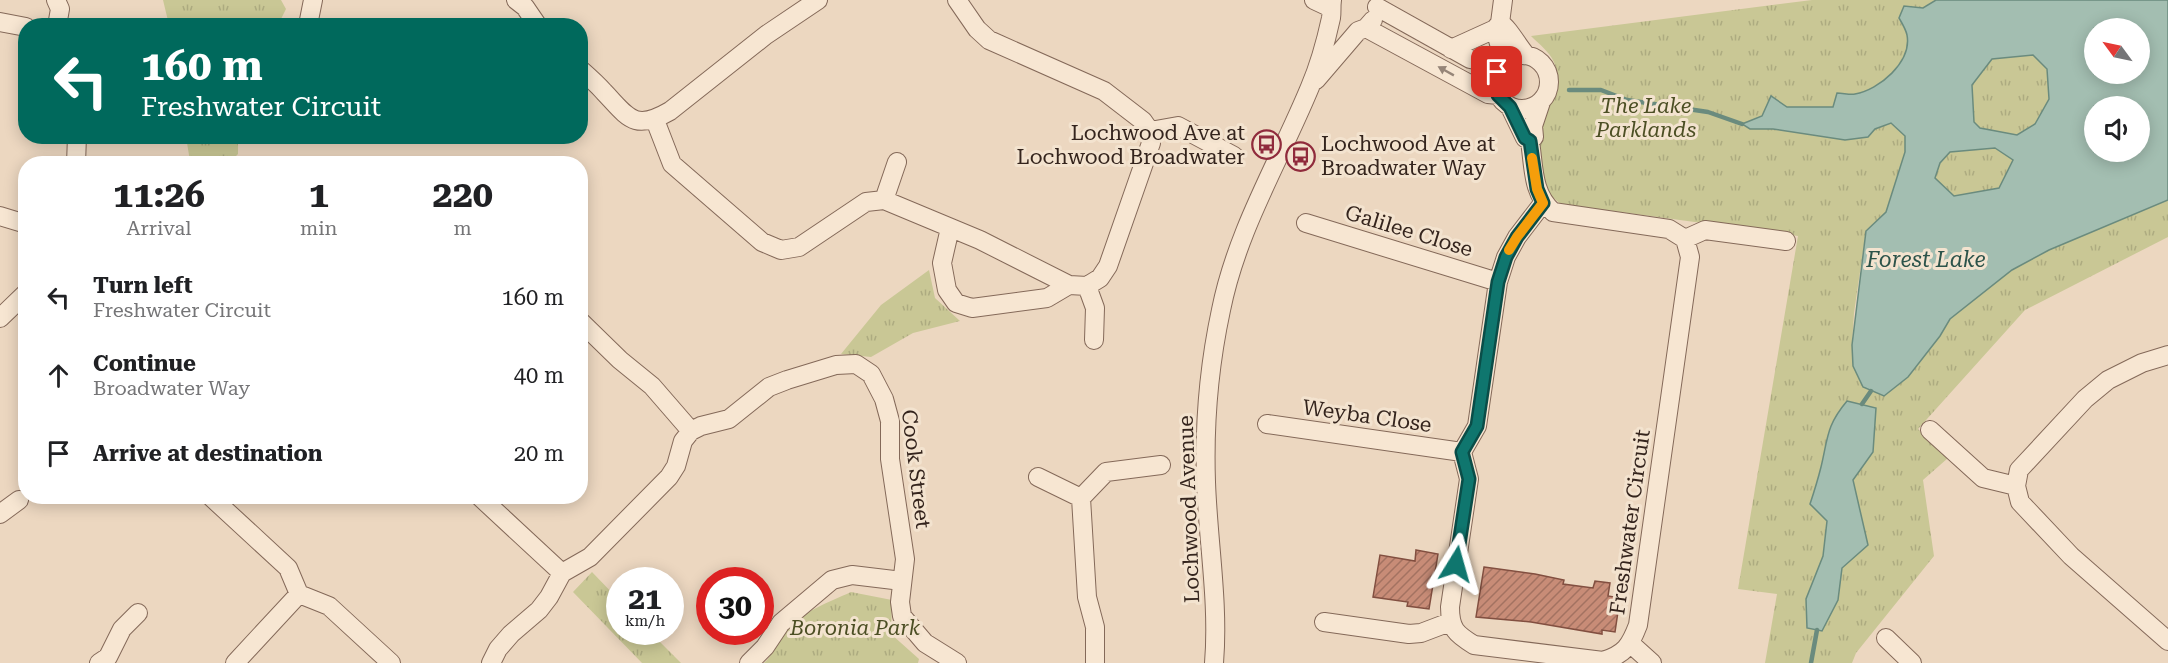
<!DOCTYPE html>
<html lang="en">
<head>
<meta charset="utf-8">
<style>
	body { margin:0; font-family:"Roboto Serif",serif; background:#f6f6f6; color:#202124; height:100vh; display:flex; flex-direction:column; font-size:22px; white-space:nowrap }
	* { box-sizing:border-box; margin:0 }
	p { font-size:20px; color:#757577 }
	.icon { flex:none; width:33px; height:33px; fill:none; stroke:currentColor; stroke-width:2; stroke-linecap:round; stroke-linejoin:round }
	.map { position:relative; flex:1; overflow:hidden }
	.drawer { position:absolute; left:18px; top:156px; width:570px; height:348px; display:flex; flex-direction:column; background:#fff; border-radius:24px; box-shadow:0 3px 15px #0003 }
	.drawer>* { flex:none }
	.top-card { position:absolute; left:18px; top:18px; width:570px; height:126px; border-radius:24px; box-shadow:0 3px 15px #0003; background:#00695c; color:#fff; overflow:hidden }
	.needle { width:39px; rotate:303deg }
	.controls { position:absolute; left:2084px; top:18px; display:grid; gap:12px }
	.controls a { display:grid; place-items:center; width:66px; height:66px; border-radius:50%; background:#fff; box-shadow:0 3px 15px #0003; font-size:30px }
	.speed { position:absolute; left:606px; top:567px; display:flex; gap:12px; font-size:30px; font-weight:700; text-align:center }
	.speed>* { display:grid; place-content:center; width:78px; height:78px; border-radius:50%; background:#fff; box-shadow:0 3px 15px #0003; line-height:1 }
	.speed small { font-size:15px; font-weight:400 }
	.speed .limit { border:9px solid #d22; background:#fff; color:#111 }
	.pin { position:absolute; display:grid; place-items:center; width:51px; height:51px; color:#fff; margin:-26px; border-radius:12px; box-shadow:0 3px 9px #0006 }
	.me { position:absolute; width:66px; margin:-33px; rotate:8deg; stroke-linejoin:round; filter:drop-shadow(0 0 4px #0008) }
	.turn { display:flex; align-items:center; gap:21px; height:126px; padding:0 24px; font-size:27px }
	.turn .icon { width:78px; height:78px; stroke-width:2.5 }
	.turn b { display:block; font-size:42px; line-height:51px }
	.eta { display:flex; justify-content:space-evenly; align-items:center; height:102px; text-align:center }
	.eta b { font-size:36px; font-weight:700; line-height:42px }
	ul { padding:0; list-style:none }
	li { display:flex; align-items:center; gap:18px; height:78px; padding:0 24px }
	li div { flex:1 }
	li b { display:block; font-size:22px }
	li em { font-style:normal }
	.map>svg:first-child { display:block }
	.park { fill:url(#park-tufts) }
	.water { fill:#a3beb1; stroke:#6a8b7e; stroke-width:1.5; fill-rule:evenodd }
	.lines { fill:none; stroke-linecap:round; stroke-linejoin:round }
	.stream { stroke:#6a8b7e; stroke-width:4.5 }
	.building { fill:url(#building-hatch); stroke:#824f40; stroke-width:1.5 }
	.minor-casing { stroke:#846959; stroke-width:20 }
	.minor { stroke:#f7e6d2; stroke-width:18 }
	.oneway { fill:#968578 }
	.route-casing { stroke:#0a4d48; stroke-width:15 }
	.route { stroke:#0f766e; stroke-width:10 }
	.slow { stroke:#f59e0b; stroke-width:10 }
	.labels { text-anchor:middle; stroke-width:6; stroke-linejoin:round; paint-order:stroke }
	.park-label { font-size:21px; font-style:italic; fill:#4c4f24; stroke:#f3e3cf }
	.poi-label { font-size:21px; fill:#34241d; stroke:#f3e3cf; text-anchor:end }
	.street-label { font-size:21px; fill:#34241d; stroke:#f3e3cf }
	.water-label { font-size:22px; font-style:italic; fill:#2c534a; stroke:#f3e3cf }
</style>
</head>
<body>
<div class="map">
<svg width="2168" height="663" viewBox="0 0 2168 663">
	<defs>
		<pattern id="park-tufts" width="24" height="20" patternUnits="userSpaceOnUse" patternTransform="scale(1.5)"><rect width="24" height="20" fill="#c9c795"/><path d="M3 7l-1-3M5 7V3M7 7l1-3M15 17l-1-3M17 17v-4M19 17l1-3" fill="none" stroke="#adab80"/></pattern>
		<pattern id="building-hatch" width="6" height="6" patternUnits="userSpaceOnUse" patternTransform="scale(1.5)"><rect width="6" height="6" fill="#c88c77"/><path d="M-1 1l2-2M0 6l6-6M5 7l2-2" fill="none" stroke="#a37261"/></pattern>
	</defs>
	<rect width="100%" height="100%" fill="#ecd7c0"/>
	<path class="park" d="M163,0H281L286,9L278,25H169Z
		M1812,0H1936L1923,8L1899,18C1902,23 1906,30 1907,35C1912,62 1879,90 1856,94C1850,95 1843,93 1837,93L1833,107H1787L1762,116L1750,129H1773L1868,137L1875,129L1891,123L1905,136V152L1886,212L1866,231L1854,313L1852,345L1884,396L1908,377L1940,336L1950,319L2012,270L2049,250L2168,200V237L2025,310L1918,429L1948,458L1923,480L1934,556L1856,653L1852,663H1765L1777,594L1738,589L1798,236L1561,204C1556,200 1550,196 1547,191C1539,176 1537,130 1542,113C1547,96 1559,90 1556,69C1554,55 1540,45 1531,36Z
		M2033,55L2047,69L2049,99L2035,124L2017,135L1980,128L1974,122L1972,85L1992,59Z
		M186,137H238V154L229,163H182L190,161Z
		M1995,148L2013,160L1999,188L1954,196L1935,178L1940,163L1950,152Z
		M929,270L935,298L960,321L913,333L871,357L841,354L881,305Z
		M592,572L619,600L620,632H650L681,663H642L573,592Z
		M851,592L892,600L891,634L919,659L918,663H764C774,654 777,641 785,631C801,612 829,602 851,592Z"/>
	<path class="water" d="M1936,0H2168V200L2049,250L2012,270L1950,319L1940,336L1908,377L1884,396L1863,387L1853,366L1852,345L1866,231L1886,212L1905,152V136L1891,123L1875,129L1868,137L1845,140L1773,129H1750L1742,124L1762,116L1771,96L1787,107H1833L1837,93C1843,93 1850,95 1855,94C1879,90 1912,62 1907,35C1906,30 1902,23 1899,18L1904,6L1923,8ZM2094,28H2139V74H2094ZM2033,55L2047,69L2049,99L2035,124L2017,135L1980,128L1974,122L1972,85L1992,59ZM2094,106H2139V152H2094ZM1995,148L2013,160L1999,188L1954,196L1935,178L1940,163L1950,152Z
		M1847,401L1876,408L1873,452L1853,480L1868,545L1842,568L1838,600L1822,631L1807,628L1806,599L1823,556L1827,521L1810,504C1814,492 1818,479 1821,467C1828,438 1826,426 1847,401Z"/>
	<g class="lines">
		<path class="stream" d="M1569,90H1601L1627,100L1708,112L1742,124
			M1862,404L1871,391
			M1811,663L1817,630"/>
	</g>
	<path class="building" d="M1416,550L1438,554L1429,609L1407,606L1408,602L1373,597L1380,555L1415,561Z
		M1484,567L1535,574L1564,580L1563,584L1593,588L1595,581L1610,583L1608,596L1620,598L1615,632L1602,630V634L1531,622L1476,617Z"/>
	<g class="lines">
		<defs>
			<path id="minor" d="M56,0L60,9L57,26
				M516,0L525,7L538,26
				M1314,0L1331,8
				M1503,0L1500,23L1495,29L1504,62
				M1377,7L1470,59L1501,65
				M309,20L313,0
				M0,22L26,27
				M1500,23C1508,27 1518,46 1526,55
				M1366,28L1488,94L1498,95
				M1451,49L1495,29
				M1495 82a27 27 0 1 1 54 0a27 27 0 1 1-54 0Z
				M580,69C588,76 597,84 604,92C628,117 634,132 670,111L766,35L818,0
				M1316,80L1358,31L1366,28L1373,20
				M1541,102L1533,126L1534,137L1530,141C1534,168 1532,193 1553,212L1669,229L1685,239L1690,257L1638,625C1630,646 1625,654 1603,661L1474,645C1456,634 1450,629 1450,607L1469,479L1462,452L1477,426L1498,282L1506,257L1517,237L1543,203
				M1510,107L1525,138L1530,141
				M655,120L672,164L762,242L781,250L799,247L866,202L884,200L980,240L1069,285L1087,286L1100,278L1108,266L1151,143L1150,131L1143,121L1104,91L989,40L977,29L957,0
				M1150,131L1178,126L1234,156
				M76,164L77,136
				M884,200L897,162
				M0,216L26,224
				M1306,223L1498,282
				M950,228L942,263L947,290L956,303L972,308L1047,298L1069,285
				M1685,239L1705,230L1786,241
				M1087,286L1095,308L1094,340
				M0,318L26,293
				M580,321L620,360L652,386L691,431
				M2168,355L2142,363L2108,380L2085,399L2019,470L2016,486L2020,502L2071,556L2168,641
				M1267,424L1462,452
				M1930,430L1983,478L2016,486
				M1038,477L1081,498
				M210,496L288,568L299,594L329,606L391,663
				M479,496L562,573
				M0,514L19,500
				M1324,622L1409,634L1421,633L1450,622
				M1886,638L1912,663
				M1631,644L1652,663
				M99,663L108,657L122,629L138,613
				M235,663L299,594
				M491,663L498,649L511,634L539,610L549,597L562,573L590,557L669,477L676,466L683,441L691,431L701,426L729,419L769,387L787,380L836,365L856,364L871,374L884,399L890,421V459L905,559L900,602L902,616L925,643L957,663
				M749,663L765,647L781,623L832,580L852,575L902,581
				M1095,663V627L1087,597L1081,498L1106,472L1161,465
				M1214,663C1219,603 1208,542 1206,482C1204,424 1209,366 1221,310C1237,230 1279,162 1310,87C1319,66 1326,41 1331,18C1332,12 1331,6 1332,0"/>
		</defs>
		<use href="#minor" class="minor-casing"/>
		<use href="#minor" class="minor"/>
	</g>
	<defs><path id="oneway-solid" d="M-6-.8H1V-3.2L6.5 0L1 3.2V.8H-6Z" transform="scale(1.5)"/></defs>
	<use class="oneway" href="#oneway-solid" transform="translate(1446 71) rotate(-151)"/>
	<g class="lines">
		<defs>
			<path id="route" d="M1456,564L1469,479L1462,452L1477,426L1498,282L1506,257L1517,237L1543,203L1537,189L1530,141L1525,138L1510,107L1498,95L1496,88L1497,72"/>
		</defs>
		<use href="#route" class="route-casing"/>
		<use href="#route" class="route"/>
		<path class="slow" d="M1509,250L1517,237L1543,203L1537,189L1532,158"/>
	</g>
	<defs>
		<symbol id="bus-ring" viewBox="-11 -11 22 22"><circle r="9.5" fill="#f3e3cf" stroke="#902b3c" stroke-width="1.5"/><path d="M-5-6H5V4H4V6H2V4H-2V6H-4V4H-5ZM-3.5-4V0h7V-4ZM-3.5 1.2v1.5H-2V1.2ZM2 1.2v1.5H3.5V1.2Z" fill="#902b3c"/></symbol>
	</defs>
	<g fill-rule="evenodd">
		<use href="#bus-ring" x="1250" y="128" width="33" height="33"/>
		<use href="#bus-ring" x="1284" y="140" width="33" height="33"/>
	</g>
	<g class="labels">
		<g class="park-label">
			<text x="1646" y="113">The Lake<tspan x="1646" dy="24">Parklands</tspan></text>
			<text x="855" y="635">Boronia Park</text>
		</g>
		<g class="poi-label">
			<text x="1245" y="140">Lochwood Ave at<tspan x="1245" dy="24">Lochwood Broadwater</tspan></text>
			<text x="1321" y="151" text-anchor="start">Lochwood Ave at<tspan x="1321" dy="24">Broadwater Way</tspan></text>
		</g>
		<g class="street-label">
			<text transform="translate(1409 231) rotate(17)" y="7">Galilee Close</text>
			<text transform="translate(1367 416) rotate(8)" y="7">Weyba Close</text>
			<text transform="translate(916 469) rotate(83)" y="7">Cook Street</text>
			<text transform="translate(1189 509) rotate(-92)" y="7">Lochwood Avenue</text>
			<text transform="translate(1630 522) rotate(-82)" y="7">Freshwater Circuit</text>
		</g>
		<g class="water-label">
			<text x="1926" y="267">Forest Lake</text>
		</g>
	</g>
</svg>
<div class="controls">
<a><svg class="needle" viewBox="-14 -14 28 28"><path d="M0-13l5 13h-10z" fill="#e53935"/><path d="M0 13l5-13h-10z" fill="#757577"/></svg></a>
<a><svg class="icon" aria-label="sound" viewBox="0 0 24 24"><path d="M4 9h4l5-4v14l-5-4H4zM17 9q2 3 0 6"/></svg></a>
</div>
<div class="speed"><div>21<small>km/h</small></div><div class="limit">30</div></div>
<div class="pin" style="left:1497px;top:72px;background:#d93025"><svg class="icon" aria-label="arrive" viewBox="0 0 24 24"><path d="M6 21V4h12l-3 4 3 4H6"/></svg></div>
<svg class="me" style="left:1456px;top:564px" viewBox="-20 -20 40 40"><path d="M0-17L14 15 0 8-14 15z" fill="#0f766e" stroke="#fff" stroke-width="4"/></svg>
<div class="top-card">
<div class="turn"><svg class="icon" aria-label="left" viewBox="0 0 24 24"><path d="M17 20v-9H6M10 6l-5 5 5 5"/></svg><div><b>160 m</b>Freshwater Circuit</div></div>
</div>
<section class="drawer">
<div class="eta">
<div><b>11:26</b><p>Arrival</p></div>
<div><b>1</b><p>min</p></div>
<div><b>220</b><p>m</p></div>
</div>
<ul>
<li><svg class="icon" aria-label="left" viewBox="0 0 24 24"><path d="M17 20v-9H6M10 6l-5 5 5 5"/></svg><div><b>Turn left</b><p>Freshwater Circuit</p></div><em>160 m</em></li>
<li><svg class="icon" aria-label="ahead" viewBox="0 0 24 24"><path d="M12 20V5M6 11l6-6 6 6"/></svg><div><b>Continue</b><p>Broadwater Way</p></div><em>40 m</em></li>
<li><svg class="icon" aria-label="arrive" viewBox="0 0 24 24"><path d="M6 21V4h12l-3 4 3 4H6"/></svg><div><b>Arrive at destination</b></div><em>20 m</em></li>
</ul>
</section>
</div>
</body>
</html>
